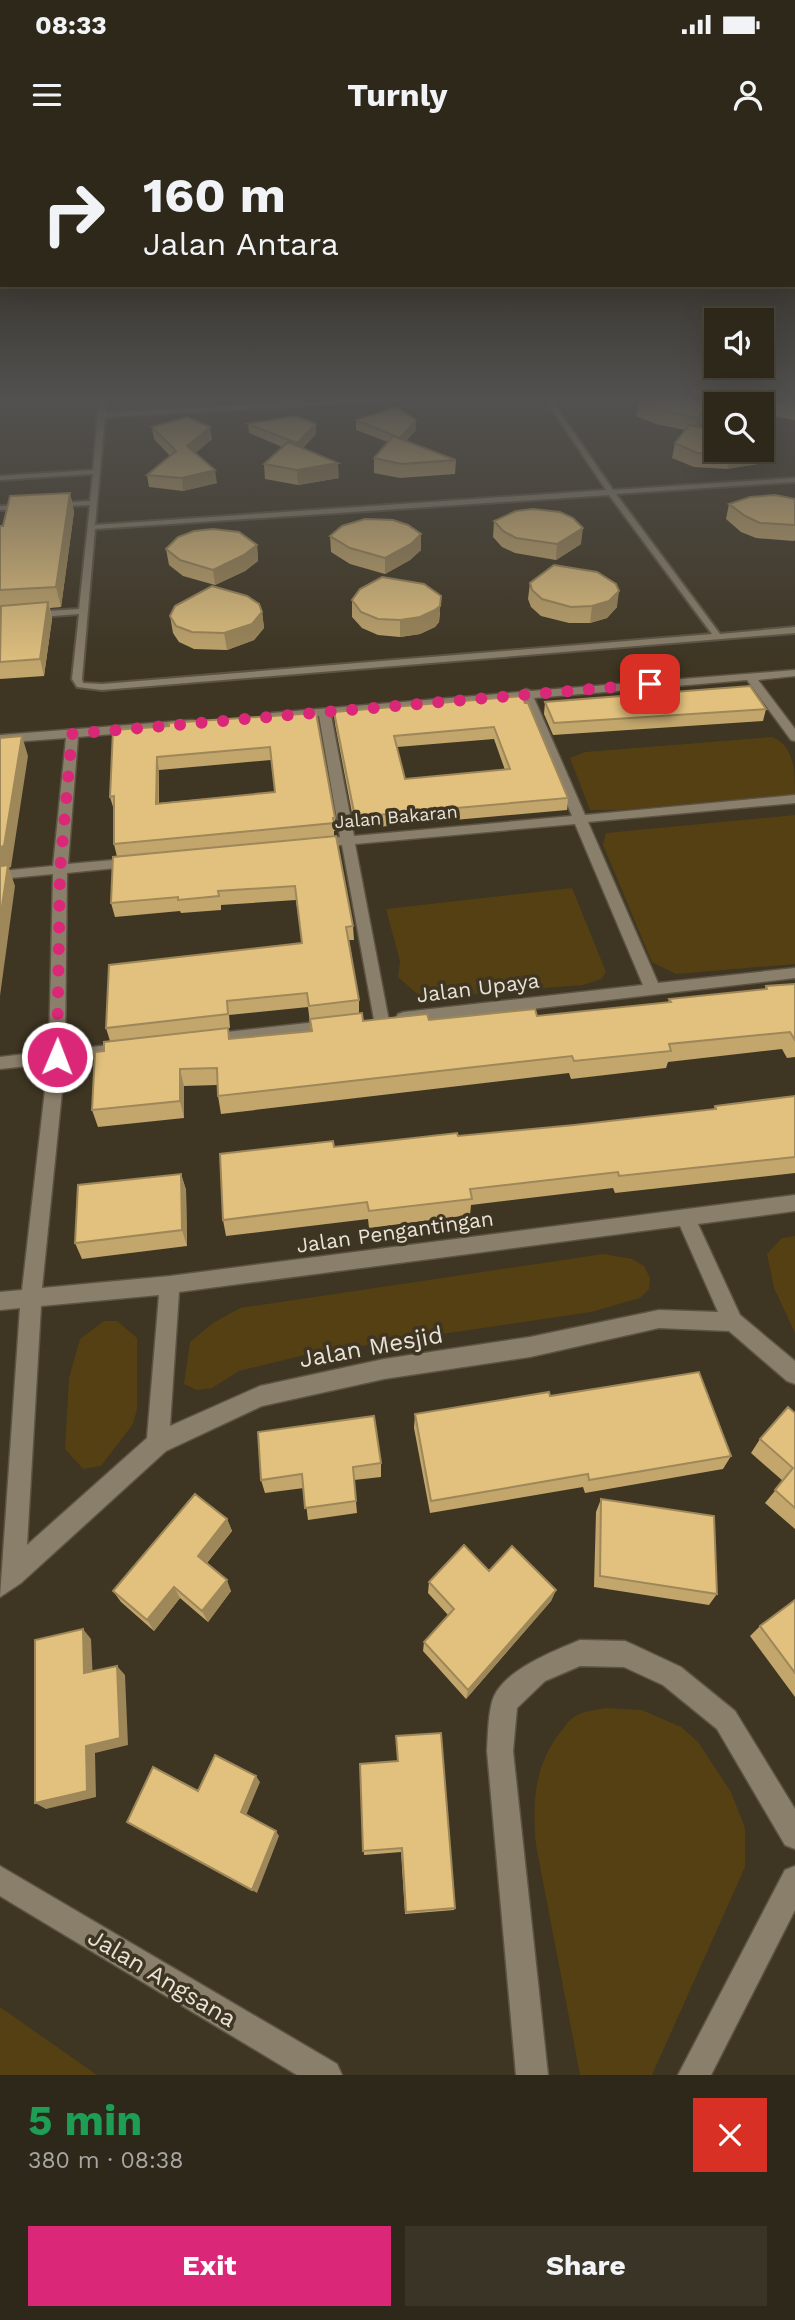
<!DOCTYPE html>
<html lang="en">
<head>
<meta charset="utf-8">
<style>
	body { margin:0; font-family:"Work Sans",sans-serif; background:#3a3427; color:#f1f3f6; height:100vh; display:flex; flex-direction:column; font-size:26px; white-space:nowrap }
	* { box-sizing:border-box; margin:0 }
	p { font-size:23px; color:#a7a6a2 }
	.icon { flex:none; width:38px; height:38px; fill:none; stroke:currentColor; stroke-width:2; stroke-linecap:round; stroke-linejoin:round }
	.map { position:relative; height:1935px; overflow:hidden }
	.sheet { display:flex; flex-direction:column; background:#2e281a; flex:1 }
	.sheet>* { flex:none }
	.guide { position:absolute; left:0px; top:0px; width:796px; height:147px; box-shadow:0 7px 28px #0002,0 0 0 2px #494439; background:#2e281a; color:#f1f3f6; overflow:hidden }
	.fabs { position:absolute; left:704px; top:168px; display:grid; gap:14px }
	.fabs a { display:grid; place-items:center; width:70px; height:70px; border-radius:0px; background:#2e281a; box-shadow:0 7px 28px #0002,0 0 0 2px #494439; font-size:35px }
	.pin { position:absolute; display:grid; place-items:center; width:60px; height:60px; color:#fff; margin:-30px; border-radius:14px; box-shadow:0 4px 10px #0006 }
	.me { position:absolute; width:77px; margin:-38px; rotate:1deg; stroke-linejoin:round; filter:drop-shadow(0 0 5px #0008) }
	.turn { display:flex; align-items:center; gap:24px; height:147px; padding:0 28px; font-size:32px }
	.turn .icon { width:91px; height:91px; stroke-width:2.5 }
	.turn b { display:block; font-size:49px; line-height:60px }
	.round { display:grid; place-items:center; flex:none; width:74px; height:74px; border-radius:0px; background:#3a3427 }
	.head { display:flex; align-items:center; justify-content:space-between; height:119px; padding:0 28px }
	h1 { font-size:42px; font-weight:700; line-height:52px; color:#1e9e55 }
	.button { display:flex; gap:14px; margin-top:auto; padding:14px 28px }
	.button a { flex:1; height:80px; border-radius:0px; background:#db2777; color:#fff; font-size:28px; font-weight:700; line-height:80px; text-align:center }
	.button a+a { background:#3a3427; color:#f1f3f6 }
	.status { display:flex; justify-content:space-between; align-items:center; height:49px; padding:0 35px; background:#2e281a; direction:ltr }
	.status svg { height:19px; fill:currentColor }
	header { display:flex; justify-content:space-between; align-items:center; height:91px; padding:0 28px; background:#2e281a; font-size:32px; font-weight:700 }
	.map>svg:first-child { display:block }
	.green { fill:#544013 }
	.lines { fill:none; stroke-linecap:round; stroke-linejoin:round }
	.service-casing { stroke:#5c5343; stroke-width:4 }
	.minor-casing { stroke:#5c5343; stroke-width:3 }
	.service { fill:#8a7f6a; fill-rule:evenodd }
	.minor { fill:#8a7f6a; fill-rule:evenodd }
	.wall { fill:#c2a66c; fill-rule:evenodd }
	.shaded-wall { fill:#9e8758 }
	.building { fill:#e2c17e; stroke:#9e8758; stroke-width:2; fill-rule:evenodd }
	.route { stroke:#db2777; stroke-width:12; stroke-dasharray:0 21.6 }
	.labels { text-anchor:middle; stroke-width:7; stroke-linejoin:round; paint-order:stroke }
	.far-street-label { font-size:18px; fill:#e8e2d7; stroke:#3e3522 }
	.street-label { font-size:21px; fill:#e8e2d7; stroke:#3e3522 }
	.near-street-label { font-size:24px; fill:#e8e2d7; stroke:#3e3522 }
</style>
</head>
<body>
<div class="status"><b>08:33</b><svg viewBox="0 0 49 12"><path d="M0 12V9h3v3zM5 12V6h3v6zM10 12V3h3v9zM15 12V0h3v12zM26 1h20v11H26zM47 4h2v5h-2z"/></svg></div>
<header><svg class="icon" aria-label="menu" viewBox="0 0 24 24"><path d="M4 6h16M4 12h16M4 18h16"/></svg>Turnly<svg class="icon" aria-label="person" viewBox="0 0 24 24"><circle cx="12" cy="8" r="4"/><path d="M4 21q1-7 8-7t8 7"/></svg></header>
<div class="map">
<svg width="795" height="1935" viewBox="0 0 795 1935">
	<rect width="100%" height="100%" fill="#3e3522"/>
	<path class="green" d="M772,597C795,606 795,632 795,654L618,670H590L570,618L585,612Z
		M795,675V824L676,834L652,822L603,705L606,693Z
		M572,748L606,832L601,839L583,845L422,858L398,837L400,821L386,769Z
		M795,1096V1193L774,1148L767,1114L782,1098Z
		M603,1114L632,1119L644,1126L650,1138L649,1149L640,1158L591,1172L313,1213L239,1231L212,1248L197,1250L184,1244L190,1202L213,1183L240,1168Z
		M104,1181H117L137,1198V1269L133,1284L101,1326L83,1329L65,1309L69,1238L80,1199Z
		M606,1568L642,1570L681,1587L698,1602L731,1652L745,1688V1727L652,1935H580L536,1705C532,1664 534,1627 559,1594C564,1588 568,1581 574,1577C583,1571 595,1570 606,1568Z
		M0,1867L97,1935H0Z"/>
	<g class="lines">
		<defs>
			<path id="service" d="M99,259H105V273L371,259H415L105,277L95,385L606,350L545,259H551L613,350L795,338V342L616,354L720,494L795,487V493L102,550L77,547L72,539L79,474L0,480V474L79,469L90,365L54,367L50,365L54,363L90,361L93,334L0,340V336L93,330ZM609,355L712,494L102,544L83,543L82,539L95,389Z
				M30,365L31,367L27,369L0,370V366Z"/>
			<path id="minor" d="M795,530V536L758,540L795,589V601L791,600L747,540L534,558L585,675L795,655V663L588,682L658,843L795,828V838L404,884L398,882L396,878L398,874L404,872L643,845L575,684L355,704L389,881L387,885H375L342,705L313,708L306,704L313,700L340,697L319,576L275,580L271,579V573L521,552L526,549L531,551ZM523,559L572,676L354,696L331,575Z
				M192,580L196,581V587L78,597L68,724L136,718L143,722L136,726L67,733L65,910L118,904L126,910L118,916L65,922L42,1148L170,1136L795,1055V1071L698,1084L740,1175L795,1221V1244L787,1241L729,1191L659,1188L530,1217L384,1239L262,1266L166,1311L21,1443L0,1457L20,1168L0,1170V1152L22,1150L48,924L0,929V917L49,911L53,734L0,739V731L53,726L66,598L0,603V595ZM680,1086L718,1172L659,1170L530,1197L384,1219L260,1246L170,1286L179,1152ZM159,1155L147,1298L27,1405L41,1166Z
				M334,880L342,886L334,892L209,906L201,900L209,894Z
				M580,1500L625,1501L634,1505L681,1527L735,1571L795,1669V1709L785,1705L717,1589L663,1545L624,1527L580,1526L545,1541L517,1568L513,1611L548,1935H516L487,1611C488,1595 488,1577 492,1562C500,1531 554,1511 580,1500Z
				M0,1726L337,1924L342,1935H297L0,1756Z
				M795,1726V1770L711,1935H678L785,1730Z"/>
		</defs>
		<use href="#service" class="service-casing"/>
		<use href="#minor" class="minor-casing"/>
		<use href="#service" class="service"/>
		<use href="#minor" class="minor"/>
	</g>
	<path class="wall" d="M737,259H795V280L761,274V264H736Z
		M639,262H709L707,276L699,287L764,323L727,329L694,327L672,318L675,303L685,290L656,284L636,276Z
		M356,280H416V290L406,301L456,320L455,334L400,338L374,333V318L388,302L356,290Z
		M248,284H316V294L303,308L339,338L298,345L265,339L264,324L282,307L249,293Z
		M152,287L212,299L195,313L217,343L183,351L149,347L147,335L170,316L154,299Z
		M70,353L74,372L61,467L50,468L52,479L44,536L0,539V386H3Z
		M795,359V400L794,401L756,398L741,392L726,379L729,364Z
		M494,381L581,404L556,420L515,413L502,407L493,397Z
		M330,396L421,410L410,420L385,434L350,424L331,412Z
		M257,405L258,421L245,431L215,445L183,436L169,425L166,409Z
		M530,443L617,467L607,478L590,483H569L541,476L531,467L528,459Z
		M352,460L440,472L439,482L435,487L420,494L400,497L378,495L362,488L352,477Z
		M262,472L264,488L254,500L227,510L194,509L179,502L173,493L170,476Z
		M522,556L568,658L567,670L355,689L335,584L334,572ZM494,599L505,630L405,639L397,607Z
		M545,562L766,569L763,581L553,595L544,574Z
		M316,573L335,678L336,691H334V696L117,717L114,704V670L110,657L169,586ZM271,620L275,652L159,663V630Z
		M336,696L353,786L354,800H349L359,860V873L363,881L429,880L537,876L668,863L669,859L765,849L766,846L795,844V917L787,918L782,909L668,922L666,928L571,939L569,933L221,974L218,956L217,945L184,946V978L98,987L92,970L104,911L110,901L106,888L302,803L296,760L221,765V770L181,773L180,771L115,777L111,763ZM308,867L311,891L230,899L228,888H230L229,875Z
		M795,956V1033L615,1053L613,1048L471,1065L470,1075L369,1088L368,1079L226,1096L223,1080L334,1007L458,996L574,985L714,969L715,966Z
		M181,1034L186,1050L187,1106L82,1119L75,1103Z
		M550,1256L731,1316L723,1329L585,1353L583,1347L430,1373L414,1288L415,1274Z
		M795,1273V1389L765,1363L783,1341L751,1313L760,1299Z
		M381,1323V1337L354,1340L357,1373L308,1380L304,1348L265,1353L261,1340Z
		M601,1359L717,1454L709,1465L594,1447L596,1372Z
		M227,1379L232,1391L207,1423L231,1451L208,1482L180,1458L154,1491L121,1462L113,1451Z
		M489,1431L556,1450L551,1461L466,1559L423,1511L424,1502L448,1475L428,1453L429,1442Z
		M795,1460V1557L750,1496L760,1486Z
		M360,1624L455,1768L454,1770L405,1774L401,1712L364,1715Z"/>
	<path class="shaded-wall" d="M709,262L707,276L695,292L698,278Z
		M416,280V290L400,308V298Z
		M316,284V294L297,313V303Z
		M210,287L212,299L189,319L187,306Z
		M768,308L764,323L727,329L731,315Z
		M338,323L339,338L298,345L297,330Z
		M215,330L217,343L183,351L182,338Z
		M70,353L74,372L61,467L56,447Z
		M583,388L581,404L556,420L557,404Z
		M421,394V410L410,420L385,434V418Z
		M257,405L258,421L245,431L215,445L213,430Z
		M619,451L617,467L607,478L590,483L592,466Z
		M441,456L439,482L435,487L420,494L400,497V480Z
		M48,462L52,479L44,536L40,519Z
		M262,472L264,488L254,500L227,510L224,493Z
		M22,596L28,616L11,727L9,728L15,746L0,856V707Z
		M157,617L159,630L158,677L156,664Z
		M180,929L184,946V978L180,961Z
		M181,1034L186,1050L187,1106L182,1090Z
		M227,1379L232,1391L203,1427L198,1416Z
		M227,1440L231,1451L208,1482L202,1471Z
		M174,1447L180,1458L154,1491L147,1480Z
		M556,1450L551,1461L466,1559L468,1550Z
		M83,1489L91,1499L93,1542L84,1533Z
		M117,1526L125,1535L128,1605L95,1613L96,1657L46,1669L35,1663L86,1606Z
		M256,1636L260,1642L245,1678L241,1672Z
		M276,1691L279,1696L257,1753L252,1750Z"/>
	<path class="building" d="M641,259H705L709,262L698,278L659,270L639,262Z
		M760,259H795V266L793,265Z
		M396,267L416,280L400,298L356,280Z
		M296,276L316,284L297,303L248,284Z
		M187,277L210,287L187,306L215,330L182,338L147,335L176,311L152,287Z
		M689,285L716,290V310H760L731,315L697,313L675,303Z
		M393,296L456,320L401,324L374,318Z
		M288,302L338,323L297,330L264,324Z
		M70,353L56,447L0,450V386H3L10,356Z
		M775,355L795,359V385L760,383L745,376L729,364L750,357Z
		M533,369L560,372L573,378L583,388L557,404L516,398L503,391L494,381L516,371Z
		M365,379L393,380L408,385L421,394L411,404L385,418L350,408L330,396L342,386Z
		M213,389L239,392L257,405L244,415L213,430L180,420L166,409L178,397L194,391Z
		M554,425L597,432L616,444L619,451L609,461L592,466L571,467L542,459L532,450L530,443Z
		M382,437L424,444L441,456L440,466L435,470L420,477L400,480L378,479L361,472L352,460L360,449Z
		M212,446L247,456L259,464L262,472L252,484L224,493L192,492L176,486L170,476L175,466Z
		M48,462L40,519L0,522L1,466Z
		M750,546L766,569L554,583L545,562Z
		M522,556L525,563H528L568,658L355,677L334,572ZM494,587L510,629L405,639L394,596Z
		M316,573L335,678H333L334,683L114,704V656L110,657L113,590L169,586V583ZM270,607L275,652L156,664L157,617Z
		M22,596L4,706L0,707V598Z
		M336,696L353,786L346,787L359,860L309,866L307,853L227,861L228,874L106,888L109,825L302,803L295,746L218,751L219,756L178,760V757L111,763L113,717Z
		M0,720H2L1,726L8,725L0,780Z
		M795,844V900L790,892L669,904L671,911L574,921L572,916L218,956L217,928L180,929V961L92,970L95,912L104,911V902L228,888L229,899L312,891L310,879L362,873L363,881L427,874L429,880L535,869L537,876L671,862L669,859L767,849L766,846Z
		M795,956V1017L619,1036L618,1032L470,1049L472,1059L369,1071L367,1062L223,1080L220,1014L333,1001L334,1007L457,993L458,996L574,985L716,969L715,966Z
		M181,1034L182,1090L75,1103L78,1045Z
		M699,1232L731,1316L589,1340L588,1334L431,1361L415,1274L549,1252L550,1256Z
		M788,1267L795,1273V1368L775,1350L793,1328L760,1299Z
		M374,1276L381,1323L353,1327L356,1361L305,1368L302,1334L261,1340L258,1292Z
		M195,1354L227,1379L198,1416L227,1440L202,1471L174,1447L147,1480L113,1451Z
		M601,1359L714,1376L717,1454L600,1436Z
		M464,1405L489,1431L512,1406L556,1450L468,1550L424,1502L454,1469L429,1442Z
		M795,1460V1533L760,1486Z
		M83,1489L84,1533L117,1526L120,1598L86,1606L87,1651L35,1663V1500Z
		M441,1593L455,1768L406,1772L402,1708L363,1711L360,1624L398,1621L396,1596Z
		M215,1615L256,1636L241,1672L276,1691L252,1750L127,1682L153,1627L198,1651Z"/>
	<linearGradient id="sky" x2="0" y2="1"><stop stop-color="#221d13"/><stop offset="0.49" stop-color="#52514f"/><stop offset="1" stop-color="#52514f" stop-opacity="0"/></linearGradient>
	<rect width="795" height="530" fill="url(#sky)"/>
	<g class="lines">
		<path class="route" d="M57,917L60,730L72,594L650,544"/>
	</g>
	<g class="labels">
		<g class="far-street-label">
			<text transform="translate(396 677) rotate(-5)" y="6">Jalan Bakaran</text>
		</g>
		<g class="street-label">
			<text transform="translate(478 848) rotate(-7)" y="7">Jalan Upaya</text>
			<text transform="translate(395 1092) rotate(-8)" y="7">Jalan Pengantingan</text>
		</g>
		<g class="near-street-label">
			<text transform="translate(371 1207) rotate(-10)" y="8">Jalan Mesjid</text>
			<text transform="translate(162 1838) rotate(31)" y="8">Jalan Angsana</text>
		</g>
	</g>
</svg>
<div class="fabs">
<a><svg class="icon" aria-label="sound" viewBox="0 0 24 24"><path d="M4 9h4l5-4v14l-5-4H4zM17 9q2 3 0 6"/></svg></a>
<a><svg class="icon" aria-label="search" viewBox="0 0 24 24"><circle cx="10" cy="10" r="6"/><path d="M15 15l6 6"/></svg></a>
</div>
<div class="pin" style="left:650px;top:544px;background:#d93025"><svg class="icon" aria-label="arrive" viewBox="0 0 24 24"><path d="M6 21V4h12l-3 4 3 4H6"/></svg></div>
<svg class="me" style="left:57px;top:917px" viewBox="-20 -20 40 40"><circle r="17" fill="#db2777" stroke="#fff" stroke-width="3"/><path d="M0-11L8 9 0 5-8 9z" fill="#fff"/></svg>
<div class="guide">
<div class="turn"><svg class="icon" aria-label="right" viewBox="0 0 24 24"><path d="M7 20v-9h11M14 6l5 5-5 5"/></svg><div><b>160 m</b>Jalan Antara</div></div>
</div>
</div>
<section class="sheet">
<div class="head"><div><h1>5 min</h1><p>380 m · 08:38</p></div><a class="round" style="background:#d93025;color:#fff"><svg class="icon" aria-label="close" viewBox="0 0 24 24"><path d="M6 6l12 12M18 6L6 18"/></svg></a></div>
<div class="button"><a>Exit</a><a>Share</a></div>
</section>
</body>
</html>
